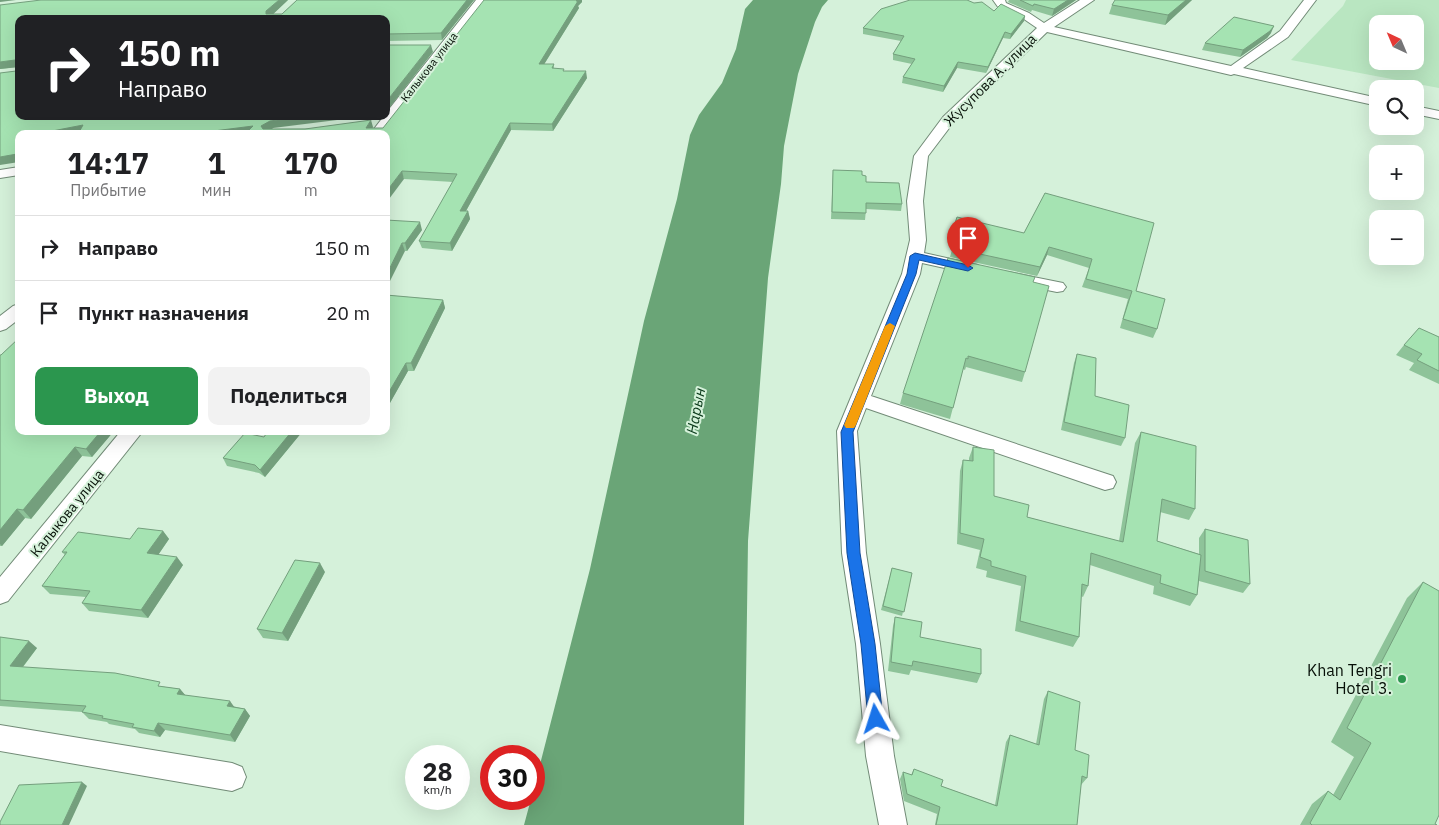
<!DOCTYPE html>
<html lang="ru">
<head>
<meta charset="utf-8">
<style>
	body { margin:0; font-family:"IBM Plex Sans",sans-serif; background:#f2f2f2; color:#202124; height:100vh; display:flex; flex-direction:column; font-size:19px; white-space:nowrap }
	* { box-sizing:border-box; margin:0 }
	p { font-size:16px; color:#757577 }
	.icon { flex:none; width:28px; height:28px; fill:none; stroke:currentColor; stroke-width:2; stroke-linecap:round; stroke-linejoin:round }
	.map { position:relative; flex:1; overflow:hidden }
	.panel { position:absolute; left:15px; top:130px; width:375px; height:305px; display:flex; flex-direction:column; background:#fff; border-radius:10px; box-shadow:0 5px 20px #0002 }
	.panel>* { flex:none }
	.banner { position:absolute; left:15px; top:15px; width:375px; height:105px; border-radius:10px; box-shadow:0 5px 20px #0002; background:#202124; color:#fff; overflow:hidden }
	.needle { width:32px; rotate:316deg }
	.fabs { position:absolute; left:1369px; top:15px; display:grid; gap:10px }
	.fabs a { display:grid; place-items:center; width:55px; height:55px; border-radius:10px; background:#fff; box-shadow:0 5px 20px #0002; font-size:25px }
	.speed { position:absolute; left:405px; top:745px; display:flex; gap:10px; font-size:25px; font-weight:700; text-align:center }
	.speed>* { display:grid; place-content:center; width:65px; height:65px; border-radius:50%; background:#fff; box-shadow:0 5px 20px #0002; line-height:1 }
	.speed small { font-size:12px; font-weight:400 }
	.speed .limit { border:8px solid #d22; background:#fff; color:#111 }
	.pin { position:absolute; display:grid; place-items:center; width:42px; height:42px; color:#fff; margin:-51px -21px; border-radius:50% 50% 50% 0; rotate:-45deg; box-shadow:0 0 5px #0007 }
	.pin .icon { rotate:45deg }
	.me { position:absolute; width:55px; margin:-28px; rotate:354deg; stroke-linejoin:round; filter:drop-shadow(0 0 4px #0008) }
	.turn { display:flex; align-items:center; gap:18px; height:105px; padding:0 20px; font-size:22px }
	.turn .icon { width:65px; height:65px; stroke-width:2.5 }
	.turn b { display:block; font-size:35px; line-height:42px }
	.eta { display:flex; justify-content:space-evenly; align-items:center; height:85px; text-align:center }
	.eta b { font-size:30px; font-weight:700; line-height:35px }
	.button { display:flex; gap:10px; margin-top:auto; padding:10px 20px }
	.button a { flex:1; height:58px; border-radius:10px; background:#2b964e; color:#fff; font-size:20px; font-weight:700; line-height:58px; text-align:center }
	.button a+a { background:#f2f2f2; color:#202124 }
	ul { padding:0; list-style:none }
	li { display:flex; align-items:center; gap:15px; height:65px; padding:0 20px; border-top:1px solid #e0e0e0 }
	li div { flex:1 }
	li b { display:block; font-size:19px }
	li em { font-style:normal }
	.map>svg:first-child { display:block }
	.green { fill:#b9e6c1; fill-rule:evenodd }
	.water { fill:#6aa577 }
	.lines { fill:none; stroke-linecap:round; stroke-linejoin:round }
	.minor-casing { stroke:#728b77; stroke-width:2 }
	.minor { fill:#fff; fill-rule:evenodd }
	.wall { fill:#8ec399 }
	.shaded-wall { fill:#749f7d }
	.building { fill:#a5e3b2; stroke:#749f7d }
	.route { fill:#1a73e8; stroke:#114b97 }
	.slow { fill:#f59e0b }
	.poi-dot { fill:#2b964e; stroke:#d5f1da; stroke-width:2 }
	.labels { text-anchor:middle; stroke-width:4; stroke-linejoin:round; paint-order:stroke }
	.far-street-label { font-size:11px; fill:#071008; stroke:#d5f1da }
	.street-label { font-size:14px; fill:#071008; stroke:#d5f1da }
	.water-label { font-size:15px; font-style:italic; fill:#083718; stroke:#d5f1da }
	.near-poi-label { font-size:16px; fill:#071008; stroke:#d5f1da; text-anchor:end }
</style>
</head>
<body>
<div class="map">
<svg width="1439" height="825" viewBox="0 0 1439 825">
	<rect width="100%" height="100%" fill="#d5f1da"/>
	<path class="green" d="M1346,0H1439V88L1291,60L1343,6ZM1378,24H1415V61H1378Z"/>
	<path class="water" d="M753,0H828L822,7L815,22L798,74L784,146L781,184L768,278L748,541L744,825H524L531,799H534V788L590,569L644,321L677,199L690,135L699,115L722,83L736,49L745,9Z"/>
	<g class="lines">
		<defs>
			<path id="minor" d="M476,0H488L384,134H370L384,116H386V113Z
				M993,0H1005L1006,3L1029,13L1044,23L1080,0H1094L1054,27L1231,66L1280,31L1304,0H1316L1288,37L1243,68L1378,98V106L1234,74L1231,75L1047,32L953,123L928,156L923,201L926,240L924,253L978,265L980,269L978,273L972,274L922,263L920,274L871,396L1113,476L1116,482L1113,488L1105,490L866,408L857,431L866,553L880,644L894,756L907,825H879L866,756L856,644L842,553L837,431L902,274L910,240L907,201L914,156L943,117L1037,28L1021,17L998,7Z
				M1415,106L1439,111V119L1415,114Z
				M19,167V175L0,178V170Z
				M1008,272L1063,283L1066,287L1063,291L1057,292L1002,281L999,277L1002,273Z
				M19,304V319L6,329L0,331V316L13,306Z
				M121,431H143L8,601L0,604V577Z
				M0,725L232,763L242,767L246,777L242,787L232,791L0,751Z"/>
		</defs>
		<use href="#minor" class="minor-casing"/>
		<use href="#minor" class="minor"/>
	</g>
	<path class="wall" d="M288,0L273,14H282L297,0H474L442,40L386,41V19L272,129L383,128L582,0V2L578,6L579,8L544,64H554V68L587,78L553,131L511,130L466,211H468L470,219L452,251L422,248L419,241L453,182L404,179L386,134H19L17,67L0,69V5Z
		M1009,0H1076L1052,16L1032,10L1031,12L1008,2Z
		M1192,0L1165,25L1109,14L1112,5Z
		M994,11L1025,16L1024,21L1010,39L1003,38L986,73L957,68L943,92L902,83L903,77L912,64L893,60V54L901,41L863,34V28Z
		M1271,33L1267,38L1240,57L1202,50L1205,43Z
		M833,170L862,175L866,182L902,204L901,211L866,209L865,220L831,219Z
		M1045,193L1136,291L1157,329L1153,338L1120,328L1128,299L1082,287L1089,268L1047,255L1037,276L950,257L953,246L949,245L951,236L1024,233Z
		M386,220L422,230L407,251H405Z
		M1033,283L1025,372L1022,382L966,367L965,370L963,369L950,419L900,404L903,393Z
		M386,295L443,300L445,308L414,371H408L386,410Z
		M1439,337V384L1409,370L1414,363L1396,355L1404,345Z
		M1077,354L1095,396L1125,438L1121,446L1061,430L1074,363Z
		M0,355H1L19,431H114L92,457L82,456L31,519L25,518L2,546H0Z
		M268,431H322L320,434L302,432L265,477L259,473L227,466L223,458L264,437Z
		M1141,432L1195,509L1189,520L1160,512L1157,541L1199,554V538L1205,529L1250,584L1243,593L1199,581L1197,595L1190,606L1153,594L1154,586L1090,565L1088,586L1083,597L1081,596L1079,637L1073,647L1015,631L1021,586L986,577L987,571L976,568L980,550L957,544L960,471L963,460L969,461V458L973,447L994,496L1027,517L1119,541L1135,443Z
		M163,531L169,539L158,555L183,565L148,618L89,611L82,603L86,597L50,594L42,586L65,555L62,552L130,539Z
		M892,568L912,573L902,616L881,610Z
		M325,572L288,641L263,638L257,629Z
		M1423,582L1435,824L1437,825H1300L1312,804L1328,791L1333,795L1354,757L1331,742L1407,598Z
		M895,617L920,637L981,674L977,683L911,670L909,675L888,671L893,626Z
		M0,637L37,648L23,667L180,689L185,695L245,709L250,716L235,742L165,730L160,737L139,733L135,729L109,724L107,722L89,719L82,712L0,706Z
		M1048,691L1087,778L1081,785L1077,825H935L937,814L904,801L900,779L903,772L911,775L914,769L941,786L995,805L1006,742L1010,735L1036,744L1044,699Z"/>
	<path class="shaded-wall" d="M0,0H16L0,2Z
		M279,0H288L269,18L266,14V11Z
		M467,0H474L442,40L441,33Z
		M577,0H582V2L578,6L579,8L540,71L539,64Z
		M1068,0H1076L1052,16L1054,9Z
		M1186,0H1192L1165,25L1168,15Z
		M1025,16L1024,21L1010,39L1011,34Z
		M1274,26L1271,33L1267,38L1240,57L1243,50Z
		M1005,32L1003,38L986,73L988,67Z
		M431,45L433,52L386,112V102Z
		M15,60L19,67L0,69V62Z
		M958,62L957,68L943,92L944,86Z
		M586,71L587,78L553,131L552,124Z
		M308,116H369L273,128L264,134L261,126L270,121Z
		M371,120L373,127L370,134L366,128Z
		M510,123L511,130L462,218L460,211Z
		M83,125L78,134H37Z
		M253,126L252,134H190Z
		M19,150V162L0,165V157Z
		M402,171L404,179L386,203V192Z
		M468,211L470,219L452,251L450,243Z
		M420,222L422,230L407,251L405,243Z
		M402,243L405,251L386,289V276Z
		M1049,247L1047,255L1037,276L1040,267Z
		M443,300L445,308L414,371L411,363Z
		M406,363L408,371L386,410V397Z
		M101,431H114L92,457L86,449Z
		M292,431L302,432L265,477L260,470Z
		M75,447L82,456L31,519L23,510Z
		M17,509L25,518L2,546L0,544V530Z
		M163,531L169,539L154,561L147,553Z
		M177,557L183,565L148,618L141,610Z
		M320,563L325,572L288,641L282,633Z
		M29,641L37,648L18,673L10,666Z
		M180,689L186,696L177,694Z
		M230,701L235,708L227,706Z
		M245,709L250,716L235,742L230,735Z
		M158,723L165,730L160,737L154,731Z
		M82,782L87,786L69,825H62Z"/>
	<path class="building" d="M41,0H279L266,11V14H282L297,0H467L441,33L386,34V19H19V116H308L270,121L261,126L263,129H305L371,120L366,128H383L484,0H577L576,1H578L539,64H554L552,68L564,69L563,71H586L552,124L510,123L460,211H468L450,243L419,241L457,174L402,171L386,192V134H245L253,126L190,134H78L83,125L37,134H19V150L17,154L0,157V73L16,71L17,62L15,60L0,62V5Z
		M910,0H967L974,3L982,2L994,11L1001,4L1025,16L1011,34L1005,32L988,67L958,62L944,86L903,77L915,59L893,54L904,36L863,28L881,9Z
		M1020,0H1068L1054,9L1034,4L1033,6Z
		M1115,0H1186L1168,15L1112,5Z
		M1234,17L1274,26L1270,31L1243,50L1205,43Z
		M386,45H431L386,102Z
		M833,170L862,171V175L866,176V182L899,183L902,204L866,203V213L832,212Z
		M1045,193L1154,223L1136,291L1165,299L1157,329L1123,319L1132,291L1086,279L1092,259L1049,247L1040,267L952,248L955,237L951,236L957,217L1024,233Z
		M386,220L420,222L405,243H402L386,276Z
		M948,258L1035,277L1033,282L1049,286L1025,372L968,356V359L966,358L953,408L903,393Z
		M386,295L443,300L411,363H406L386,397Z
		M1419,328L1439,337V371L1417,360L1422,354L1404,345Z
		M19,338V431H101L86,449L75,447L23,510L17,509L0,530V355H1Z
		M1077,354L1096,358L1095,396L1129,405L1125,438L1064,422Z
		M268,431H292L260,470L255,465L223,458L245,433L264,437Z
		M1141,432L1196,446L1195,509L1162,499L1157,541L1201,555L1197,595L1160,583L1161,575L1091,553L1088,586L1082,584L1079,637L1020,621L1026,576L991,566V561L980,557L984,539L960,533L963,460L973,461V447L994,450V496L1029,505L1027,517L1123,542Z
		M138,528L163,531L147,553L177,557L141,610L82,603L90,591L42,586L67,552H62L78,532L130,539Z
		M1205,529L1248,540L1250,584L1205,571Z
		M295,560L320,563L282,633L257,629Z
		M892,568L912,573L904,612L883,606Z
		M1423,582L1439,591V815L1435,824L1437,825H1312L1310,823L1328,791L1340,800L1371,743L1347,728Z
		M895,617L922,622L920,637L981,649V674L913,661L912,666L891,662Z
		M0,637L29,641L10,666L115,673L160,682L158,686L180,689L177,694L230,701L227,706L245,709L230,735L158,723L154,731L132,727L134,724L102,718L103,716L82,712L86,706L0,700Z
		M1048,691L1080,702L1075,750L1089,755L1087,778L1082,776L1077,825H936L940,807L907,794L903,772L912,775L914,769L943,780L941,786L997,806L1010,735L1039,745Z
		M82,782L62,825H0V822L19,785Z"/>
	<path class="route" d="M915,253L968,265L973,268L968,271L919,260L916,274L853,432L860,553L875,644L883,719L881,724L876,726L870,724L868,719L861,644L847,553L841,432L907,274L910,256Z"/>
	<path class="slow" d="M890,323L895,326L856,425L854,428H846L844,425L885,326Z"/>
	<circle class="poi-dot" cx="1402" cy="679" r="5"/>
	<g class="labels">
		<g class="far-street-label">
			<text transform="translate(429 67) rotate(-52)" y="4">Калыкова улица</text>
		</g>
		<g class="street-label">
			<text transform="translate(990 80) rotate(-45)" y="5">Жусупова А. улица</text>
			<text transform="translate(67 513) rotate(-51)" y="5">Калыкова улица</text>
		</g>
		<g class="water-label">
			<text transform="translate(696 411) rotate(-79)" y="5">Нарын</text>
		</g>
		<g class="near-poi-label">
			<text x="1392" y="676">Khan Tengri<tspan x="1392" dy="18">Hotel 3.</tspan></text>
		</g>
	</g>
</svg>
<div class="fabs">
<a><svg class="needle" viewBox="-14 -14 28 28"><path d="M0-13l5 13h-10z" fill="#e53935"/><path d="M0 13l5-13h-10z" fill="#757577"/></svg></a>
<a><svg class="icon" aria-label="search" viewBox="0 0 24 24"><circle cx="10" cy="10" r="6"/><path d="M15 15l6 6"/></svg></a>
<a>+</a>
<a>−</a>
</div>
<div class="speed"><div>28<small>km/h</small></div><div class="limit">30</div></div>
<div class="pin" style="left:968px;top:268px;background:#d93025"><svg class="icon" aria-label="arrive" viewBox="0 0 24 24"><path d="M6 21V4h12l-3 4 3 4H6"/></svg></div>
<svg class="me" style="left:876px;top:719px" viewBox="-20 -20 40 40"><path d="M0-17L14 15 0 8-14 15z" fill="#1a73e8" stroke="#fff" stroke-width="4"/></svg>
<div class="banner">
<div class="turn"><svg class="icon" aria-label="right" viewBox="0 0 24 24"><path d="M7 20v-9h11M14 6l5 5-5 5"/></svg><div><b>150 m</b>Направо</div></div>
</div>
<section class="panel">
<div class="eta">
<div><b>14:17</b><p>Прибытие</p></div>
<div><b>1</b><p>мин</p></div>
<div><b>170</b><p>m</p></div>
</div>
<ul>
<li><svg class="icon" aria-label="right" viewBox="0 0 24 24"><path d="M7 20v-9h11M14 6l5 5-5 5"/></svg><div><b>Направо</b></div><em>150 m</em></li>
<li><svg class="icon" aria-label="arrive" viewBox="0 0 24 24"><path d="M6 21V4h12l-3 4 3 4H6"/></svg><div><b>Пункт назначения</b></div><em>20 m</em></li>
</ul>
<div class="button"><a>Выход</a><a>Поделиться</a></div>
</section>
</div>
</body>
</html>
